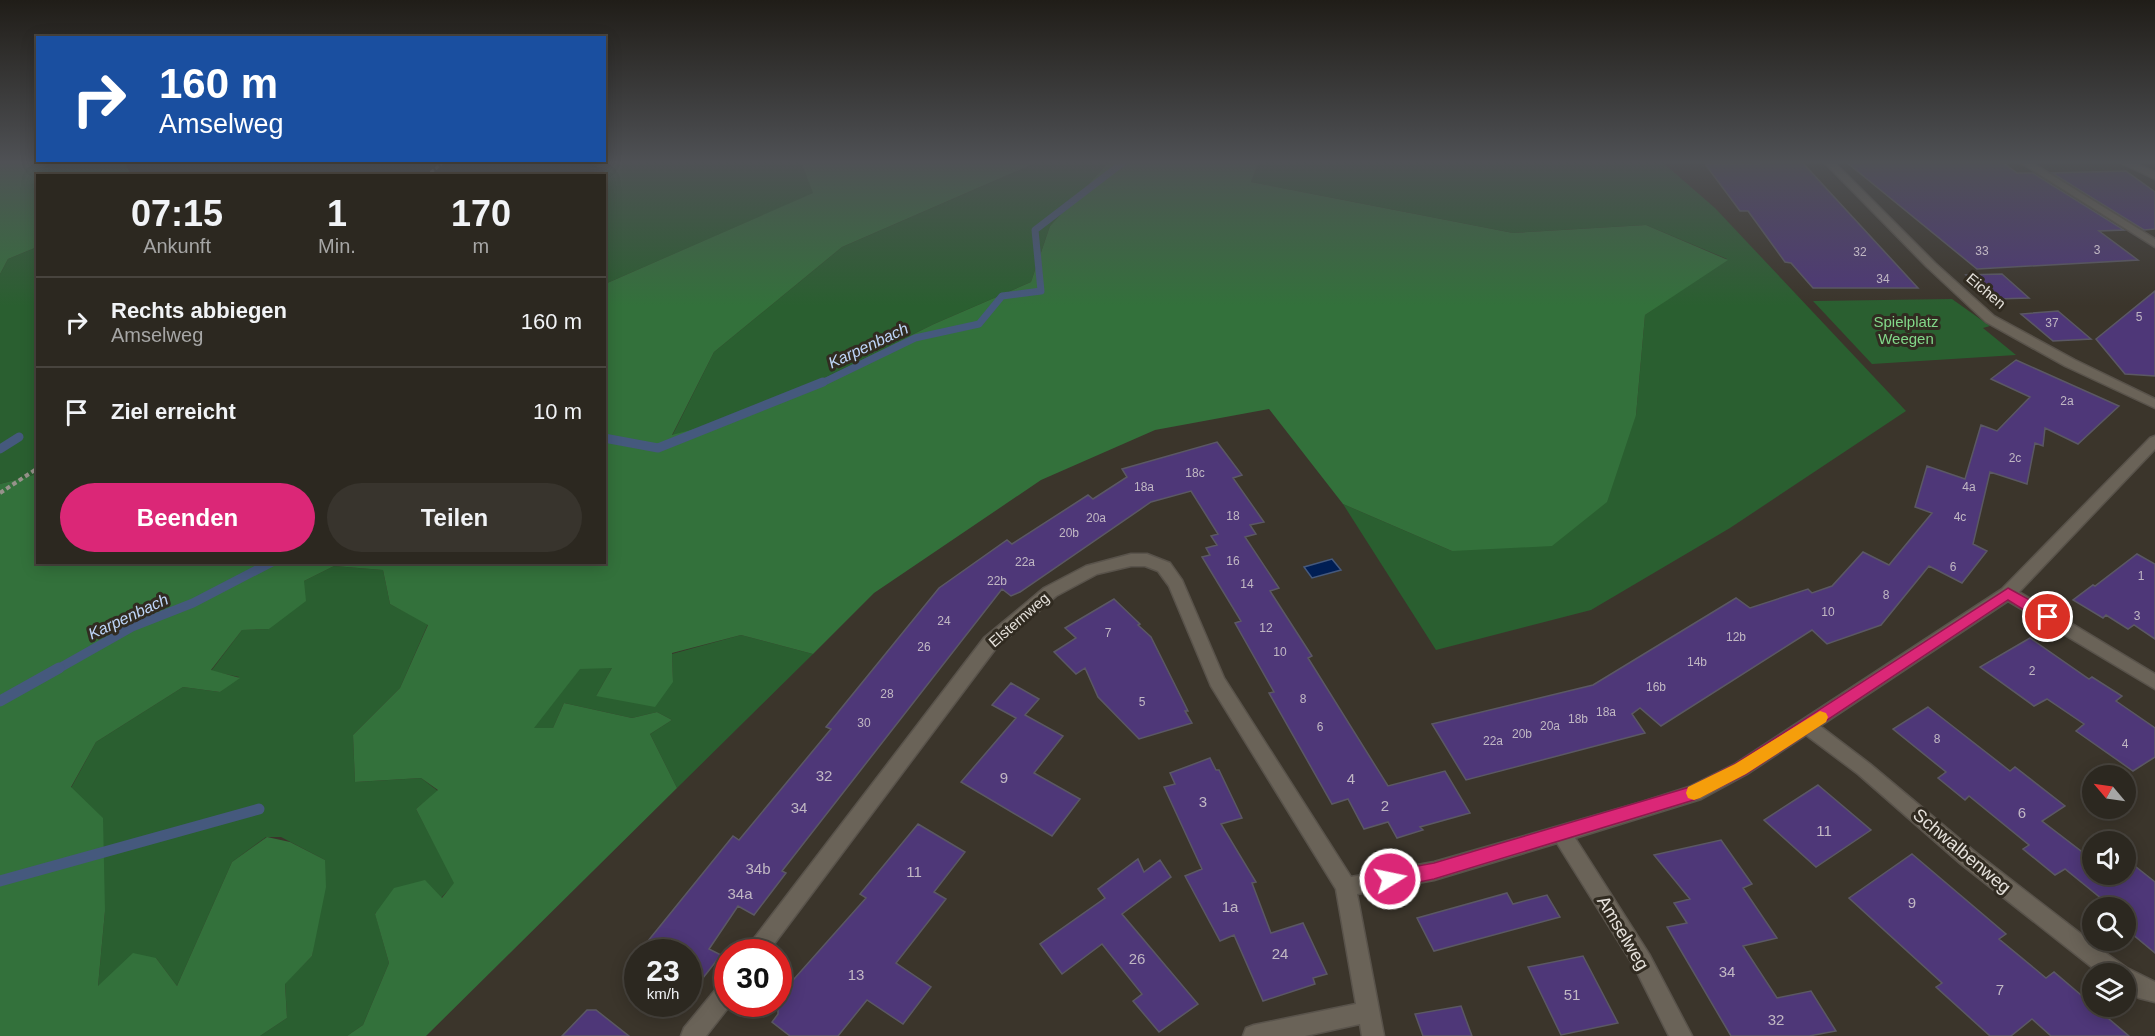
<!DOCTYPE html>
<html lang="de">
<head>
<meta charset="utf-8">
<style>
	body { margin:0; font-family:Helvetica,sans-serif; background:#38342d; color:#f1f3f6; height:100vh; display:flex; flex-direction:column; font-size:22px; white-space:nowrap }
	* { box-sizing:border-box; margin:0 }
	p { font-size:20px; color:#a6a6a5 }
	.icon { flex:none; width:33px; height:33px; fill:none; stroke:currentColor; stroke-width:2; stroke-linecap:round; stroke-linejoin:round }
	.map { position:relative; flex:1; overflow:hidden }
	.details { position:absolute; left:36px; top:174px; width:570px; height:390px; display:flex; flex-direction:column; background:#2c2820; border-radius:0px; box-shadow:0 3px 15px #0003,0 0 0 2px #48443e }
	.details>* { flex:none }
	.hud { position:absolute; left:36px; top:36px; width:570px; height:126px; border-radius:0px; box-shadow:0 3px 15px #0003,0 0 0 2px #48443e; background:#1a4fa0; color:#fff; overflow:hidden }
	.needle { width:39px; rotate:299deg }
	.controls { position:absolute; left:2082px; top:765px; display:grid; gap:12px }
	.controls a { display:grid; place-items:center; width:54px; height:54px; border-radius:50%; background:#2c2820; box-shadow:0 3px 15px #0003,0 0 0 2px #48443e; font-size:30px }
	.speed { position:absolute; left:624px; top:939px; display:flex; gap:12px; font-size:30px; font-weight:700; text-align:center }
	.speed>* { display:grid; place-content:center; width:78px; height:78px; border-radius:50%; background:#2c2820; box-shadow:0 3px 15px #0003,0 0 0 2px #48443e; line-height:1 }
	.speed small { font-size:15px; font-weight:400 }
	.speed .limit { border:9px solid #d22; background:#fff; color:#111 }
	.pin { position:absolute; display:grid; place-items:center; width:51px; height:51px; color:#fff; margin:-26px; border:3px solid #fff; border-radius:50%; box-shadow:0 2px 6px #0007 }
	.me { position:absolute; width:66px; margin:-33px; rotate:80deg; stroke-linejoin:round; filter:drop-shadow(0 0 4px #0008) }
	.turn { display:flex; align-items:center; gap:21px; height:126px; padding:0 24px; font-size:27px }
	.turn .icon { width:78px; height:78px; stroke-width:2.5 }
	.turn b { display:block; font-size:42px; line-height:51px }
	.eta { display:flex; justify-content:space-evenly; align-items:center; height:102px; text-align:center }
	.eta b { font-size:36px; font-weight:700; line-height:42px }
	.primary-button { display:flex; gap:12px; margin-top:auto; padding:12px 24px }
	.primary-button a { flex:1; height:69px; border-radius:36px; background:#db2777; color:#fff; font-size:24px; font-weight:700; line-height:69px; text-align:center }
	.primary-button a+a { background:#38342d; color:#f1f3f6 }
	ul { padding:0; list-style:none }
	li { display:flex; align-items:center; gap:18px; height:90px; padding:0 24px; border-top:2px solid #48443e }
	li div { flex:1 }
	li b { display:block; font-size:22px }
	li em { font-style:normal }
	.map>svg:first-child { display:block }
	.green { fill:#2a5f30 }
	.forest { fill:#33713b }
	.water { fill:#001e54; stroke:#45597d; stroke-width:1.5 }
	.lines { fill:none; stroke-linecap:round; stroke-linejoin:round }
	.stream-far2 { stroke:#45597d; stroke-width:7 }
	.stream-far1 { stroke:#45597d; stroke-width:9 }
	.stream { stroke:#45597d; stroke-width:11 }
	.building { fill:#4e3778; stroke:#5b5864; stroke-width:1.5 }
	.minor-casing { stroke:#59534b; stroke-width:3 }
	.path-far1 { stroke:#97928b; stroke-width:3; stroke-dasharray:4 2; stroke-linecap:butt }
	.path { stroke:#97928b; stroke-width:4; stroke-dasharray:4.5 3; stroke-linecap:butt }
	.minor { fill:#6a6358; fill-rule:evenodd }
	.route { fill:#db2777; stroke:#8e194d; stroke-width:1.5 }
	.slow { fill:#f59e0b }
	.labels { text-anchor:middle; stroke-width:6; stroke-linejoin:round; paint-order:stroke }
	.number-label { font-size:12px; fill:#c0b7c3 }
	.street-label { font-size:15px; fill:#e6e2dc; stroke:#312b21 }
	.park-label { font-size:15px; fill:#82d789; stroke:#312b21 }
	.near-number-label { font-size:15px; fill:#c0b7c3 }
	.water-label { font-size:16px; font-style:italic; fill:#bed5f8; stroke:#312b21 }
	.near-street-label { font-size:18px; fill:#e6e2dc; stroke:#312b21 }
</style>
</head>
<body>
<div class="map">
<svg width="2155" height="1036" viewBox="0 0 2155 1036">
	<rect width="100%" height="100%" fill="#3b352b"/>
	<path class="green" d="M618,161H801L814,193L605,284L604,176H598Z
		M1040,161H1110L1050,226L1031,282L934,324L752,414L672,436L714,352L842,247Z
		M1259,161H1661L1715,208L1906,411L1730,528L1591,610L1436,650L1343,504L1452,551L1636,415L1645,315L1727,259L1646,225L1513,233L1251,182Z
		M37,247V474L0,484V274L8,259Z
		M1952,299L1990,326L1983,328L2016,355L1872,364L1813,301Z
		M334,566L383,570L390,604L428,624L400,688L353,735L355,782L421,778L438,791L416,809L455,883L441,898L375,913L389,963L363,1025L347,1036H260L287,1018L285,983L312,956L325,860L281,837H266L232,862L177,986L156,958L98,986L105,911L71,788L96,742L183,687L220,692L239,677L211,671L242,630L269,629L304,581Z
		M741,635L813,654L677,788L650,734L672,720L657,712L632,718L564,703L553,728H533L580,668H612L596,696L673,682L672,654Z"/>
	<path class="forest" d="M0,161H124L131,175L38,176L37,247L8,259L0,274Z
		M801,161H1040L842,247L714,352L672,435L752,414L934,324L1031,282L1050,226L1110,161H1259L1251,182L1513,233L1646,225L1728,260L1645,315L1636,415L1607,502L1552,546L1452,551L1343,504L1269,409L1155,430L1041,480L874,593L813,654L741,635L672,653L673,682L655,707L596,696L612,668L580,669L534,728H553L564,703L632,718L657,712L672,720L650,734L677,788L426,1036H347L363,1025L389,963L375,914L394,888L425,880L442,898L454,883L416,809L438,790L421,778L355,782L353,735L400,688L428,625L390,604L383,570L334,566L304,581L306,601L269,629L242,630L211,670L240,678L220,692L183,687L96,742L71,787L103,818L105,911L98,986L133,953L156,958L177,986L232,862L267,837L290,842L325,860L326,887L312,956L285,984L287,1018L260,1036H0V484L37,474L38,562H604L605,284L813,193Z"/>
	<path class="water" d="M1332,559L1341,570L1312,578L1304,567Z"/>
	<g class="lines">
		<path class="stream-far2" d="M820,384L915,338L979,324L1002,296L1041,291L1035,230L1125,161"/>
		<path class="stream-far1" d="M604,438L658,448L823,382
			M0,449L19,437
			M56,670L132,627L193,603L272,562"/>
		<path class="stream" d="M0,701L59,668
			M0,881L259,809"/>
	</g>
	<path class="building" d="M1755,161H1801L1918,288H1813L1791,263L1785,262L1748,211H1740L1705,164H1758Z
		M1845,161H2001L2017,173H2033L2124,230L2099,231L2138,260L1977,269Z
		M2126,171L2155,192V229L2144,230L2052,173Z
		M2002,274L2029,298L1994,299L1966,275Z
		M2155,291V376L2125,374L2096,339Z
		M2058,311L2091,339L2053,341L2021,314Z
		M2016,360L2119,406L2078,444L2045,428L2043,446L2035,443L2027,484L1990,472L1973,544L1987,551L1962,583L1929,566L1881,625L1827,644L1812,630L1661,726L1640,708L1632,714L1645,733L1466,780L1432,724L1593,685L1736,598L1750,608L1808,589L1812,593L1832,586L1863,552L1889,565L1932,513L1915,507L1927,466L1965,479L1981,425L1997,431L2030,397L1991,379Z
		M1217,442L1242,475L1233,478L1264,522L1250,525L1256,534L1245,537L1279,588L1270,591L1312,656L1308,658L1388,786L1445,771L1470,813L1420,827L1423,830L1397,838L1388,822L1364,829L1348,799L1332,804L1269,693L1274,692L1235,623L1241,621L1202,557L1210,555L1206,548L1217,545L1211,536L1218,534L1191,491L1151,502L1020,592L1011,596L1002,589L782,871L786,873L754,915L738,906L709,949L721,955L688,997V952H639L733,836L739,840L831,729L826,727L939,588L1007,540L1012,544L1088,495L1093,499L1127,477L1122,469Z
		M2137,554L2155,564V639L2134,625L2128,629L2106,615L2103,618L2073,600L2093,585L2095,586Z
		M1114,599L1140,624L1138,625L1151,637L1188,711H1185L1192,723L1139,739L1098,697L1085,668L1076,674L1054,652L1076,638L1065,628Z
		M2030,638L2089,679L2092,677L2122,696L2116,701L2155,728V757L2133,771L2076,731L2084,724L2047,699L2034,706L1980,667Z
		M1011,683L1039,699L1025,715L1063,736L1034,773L1080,799L1052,836L961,782L1016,718L992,705Z
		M1928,707L2010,771L2015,767L2065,806L2042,821L2085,854L2092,849V874H2126V859L2155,882V953L2126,929V908H2113L2065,869L2055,875L2023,849L2029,845L1969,796L1965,800L1938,778L1946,772L1893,729Z
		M1210,758L1216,770H1219L1242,818L1221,824L1256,882L1252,883L1271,933L1303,923L1327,974L1313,978L1315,984L1263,1001L1234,935L1220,941L1185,876L1202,869L1164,787L1175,784L1170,773Z
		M1818,785L1871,830L1816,867L1764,820Z
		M918,824L965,852L934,892L946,899L896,963L931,987L903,1024L867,1000L838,1036H790L772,1022L778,1014V997L866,898L860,894Z
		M1721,840L1752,884L1743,888L1777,938L1743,946L1777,998L1811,991L1836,1031L1809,1036H1731L1667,927L1687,923L1674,903L1690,899L1654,855Z
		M1912,854L2006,934L1999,939L2046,978L2054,972L2129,1036H2051L2032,1019L2011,1036H1990L1936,987L1942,983L1849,898Z
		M1138,859L1144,872L1160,860L1171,877L1122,914L1198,1004L1159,1032L1133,1001L1142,994L1102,944L1062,974L1040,944L1105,898L1098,889Z
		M1507,893L1513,904L1547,895L1560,917L1434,951L1417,918Z
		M1583,956L1618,1023L1561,1035L1528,967Z
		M1461,1006L1472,1036H1423L1415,1014Z
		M587,1010H596L629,1036H562Z"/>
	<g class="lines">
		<defs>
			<path id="minor" d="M1823,161H1833L1935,263L1994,316L2075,360L2155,399V408L2065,366L1986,322L1927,267Z
				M2018,161H2029L2155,239V247Z
				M2117,161H2130L2155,172V179Z
				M2155,436V449L2019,592L2155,674V689L2008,601L1820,726L1870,764L1975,852L2107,954L2127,968L2155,982V1002L2139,998L2126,990V974H2100L2093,968L1961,864L1858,774L1806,735L1747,774L1701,799L1575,838L1649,954L1692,1036H1669L1635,968L1557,843L1434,880L1357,894L1384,1036H1362L1360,1024L1305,1036H1243L1246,1028L1254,1025L1356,1004L1336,889L1211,686L1169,586L1158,571L1145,566H1131L1097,574L1056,596L996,648L768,952H746L749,945L984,638L1044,588L1086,566L1131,554H1147L1170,563L1182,580L1224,678L1351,877L1434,862L1642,802L1689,787L1735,764L2002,589L2150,438Z
				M728,980V1004H731L706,1036H681L684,1028L721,983Z"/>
		</defs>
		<use href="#minor" class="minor-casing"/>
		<path class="path-far1" d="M426,176L445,161"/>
		<path class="path" d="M0,493L38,468"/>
		<use href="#minor" class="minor"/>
	</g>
	<linearGradient id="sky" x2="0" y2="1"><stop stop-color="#201d18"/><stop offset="0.53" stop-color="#4f5155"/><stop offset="1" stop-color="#4f5155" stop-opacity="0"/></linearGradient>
	<rect width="2155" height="306" fill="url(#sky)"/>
	<path class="route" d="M2008,588L2053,613L2055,617L2053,621H2042L2008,600L1746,774L1694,800L1434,879L1390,888L1384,885L1381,879L1384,873L1390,871L1434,863L1690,787L1735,764Z"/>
	<path class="slow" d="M1820,711L1826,713L1828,717L1826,722L1746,774L1700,798L1694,800L1688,798L1686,793L1688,787L1735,764Z"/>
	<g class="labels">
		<g class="number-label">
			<text x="2097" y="254">3</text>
			<text x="1982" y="255">33</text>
			<text x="1860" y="256">32</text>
			<text x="1883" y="283">34</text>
			<text x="2139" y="321">5</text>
			<text x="2052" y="327">37</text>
			<text x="2067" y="405">2a</text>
			<text x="2015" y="462">2c</text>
			<text x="1195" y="477">18c</text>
			<text x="1144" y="491">18a</text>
			<text x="1969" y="491">4a</text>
			<text x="1233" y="520">18</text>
			<text x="1960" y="521">4c</text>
			<text x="1096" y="522">20a</text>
			<text x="1069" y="537">20b</text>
			<text x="1233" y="565">16</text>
			<text x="1025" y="566">22a</text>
			<text x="1953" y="571">6</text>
			<text x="2141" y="580">1</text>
			<text x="997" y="585">22b</text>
			<text x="1247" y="588">14</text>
			<text x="1886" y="599">8</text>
			<text x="1828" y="616">10</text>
			<text x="2137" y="620">3</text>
			<text x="944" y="625">24</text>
			<text x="1266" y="632">12</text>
			<text x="1108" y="637">7</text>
			<text x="1736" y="641">12b</text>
			<text x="924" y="651">26</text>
			<text x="1280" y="656">10</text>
			<text x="1697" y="666">14b</text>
			<text x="2032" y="675">2</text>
			<text x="1656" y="691">16b</text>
			<text x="887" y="698">28</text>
			<text x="1303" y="703">8</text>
			<text x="1142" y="706">5</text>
			<text x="1606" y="716">18a</text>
			<text x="1578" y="723">18b</text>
			<text x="864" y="727">30</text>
			<text x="1550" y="730">20a</text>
			<text x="1320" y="731">6</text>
			<text x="1522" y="738">20b</text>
			<text x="1937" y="743">8</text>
			<text x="1493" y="745">22a</text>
			<text x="2125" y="748">4</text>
		</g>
		<g class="street-label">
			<text transform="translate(1986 291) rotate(40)" y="5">Eichen</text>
			<text transform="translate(1019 620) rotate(-41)" y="5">Elsternweg</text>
		</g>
		<g class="park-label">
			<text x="1906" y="327">Spielplatz<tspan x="1906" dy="17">Weegen</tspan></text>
		</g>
		<g class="near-number-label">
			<text x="824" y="781">32</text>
			<text x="1004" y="783">9</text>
			<text x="1351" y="784">4</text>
			<text x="1203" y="807">3</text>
			<text x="1385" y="811">2</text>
			<text x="799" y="813">34</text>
			<text x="2022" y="818">6</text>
			<text x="1824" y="836">11</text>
			<text x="758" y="874">34b</text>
			<text x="914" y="877">11</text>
			<text x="740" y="899">34a</text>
			<text x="1912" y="908">9</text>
			<text x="1230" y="912">1a</text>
			<text x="1280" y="959">24</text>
			<text x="1137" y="964">26</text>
			<text x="1727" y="977">34</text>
			<text x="856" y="980">13</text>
			<text x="2000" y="995">7</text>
			<text x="1572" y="1000">51</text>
			<text x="1776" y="1025">32</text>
		</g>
		<g class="water-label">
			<text transform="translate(868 345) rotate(-25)" y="6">Karpenbach</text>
			<text transform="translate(128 616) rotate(-25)" y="6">Karpenbach</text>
		</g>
		<g class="near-street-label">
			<text transform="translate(1962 851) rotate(40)" y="6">Schwalbenweg</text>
			<text transform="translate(1623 933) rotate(59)" y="6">Amselweg</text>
		</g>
	</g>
</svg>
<div class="controls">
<a><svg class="needle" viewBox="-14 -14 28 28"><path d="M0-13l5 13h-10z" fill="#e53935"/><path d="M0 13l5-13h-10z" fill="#a6a6a5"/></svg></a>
<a><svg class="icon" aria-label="sound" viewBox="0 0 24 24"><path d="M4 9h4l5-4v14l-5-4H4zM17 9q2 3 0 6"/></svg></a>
<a><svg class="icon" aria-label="search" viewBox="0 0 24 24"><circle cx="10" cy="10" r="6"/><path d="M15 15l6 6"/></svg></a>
<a><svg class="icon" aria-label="layers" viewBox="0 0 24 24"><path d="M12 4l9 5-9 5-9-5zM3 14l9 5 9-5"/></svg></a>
</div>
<div class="speed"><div>23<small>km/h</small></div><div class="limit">30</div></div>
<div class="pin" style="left:2048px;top:617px;background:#d93025"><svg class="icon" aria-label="arrive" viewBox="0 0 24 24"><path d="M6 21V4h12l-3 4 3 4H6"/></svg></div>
<svg class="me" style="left:1390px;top:879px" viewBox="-20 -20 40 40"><circle r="17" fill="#db2777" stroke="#fff" stroke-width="3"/><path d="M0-11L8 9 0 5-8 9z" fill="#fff"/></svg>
<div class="hud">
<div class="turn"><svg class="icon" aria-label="right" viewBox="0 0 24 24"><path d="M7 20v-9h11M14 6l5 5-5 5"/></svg><div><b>160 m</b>Amselweg</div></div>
</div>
<section class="details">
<div class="eta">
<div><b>07:15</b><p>Ankunft</p></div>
<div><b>1</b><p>Min.</p></div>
<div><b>170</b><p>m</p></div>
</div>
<ul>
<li><svg class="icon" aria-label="right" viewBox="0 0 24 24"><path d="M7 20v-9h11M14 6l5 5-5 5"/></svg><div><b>Rechts abbiegen</b><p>Amselweg</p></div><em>160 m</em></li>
<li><svg class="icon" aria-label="arrive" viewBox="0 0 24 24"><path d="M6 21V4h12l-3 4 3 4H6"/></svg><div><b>Ziel erreicht</b></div><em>10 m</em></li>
</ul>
<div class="primary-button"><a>Beenden</a><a>Teilen</a></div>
</section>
</div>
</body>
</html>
